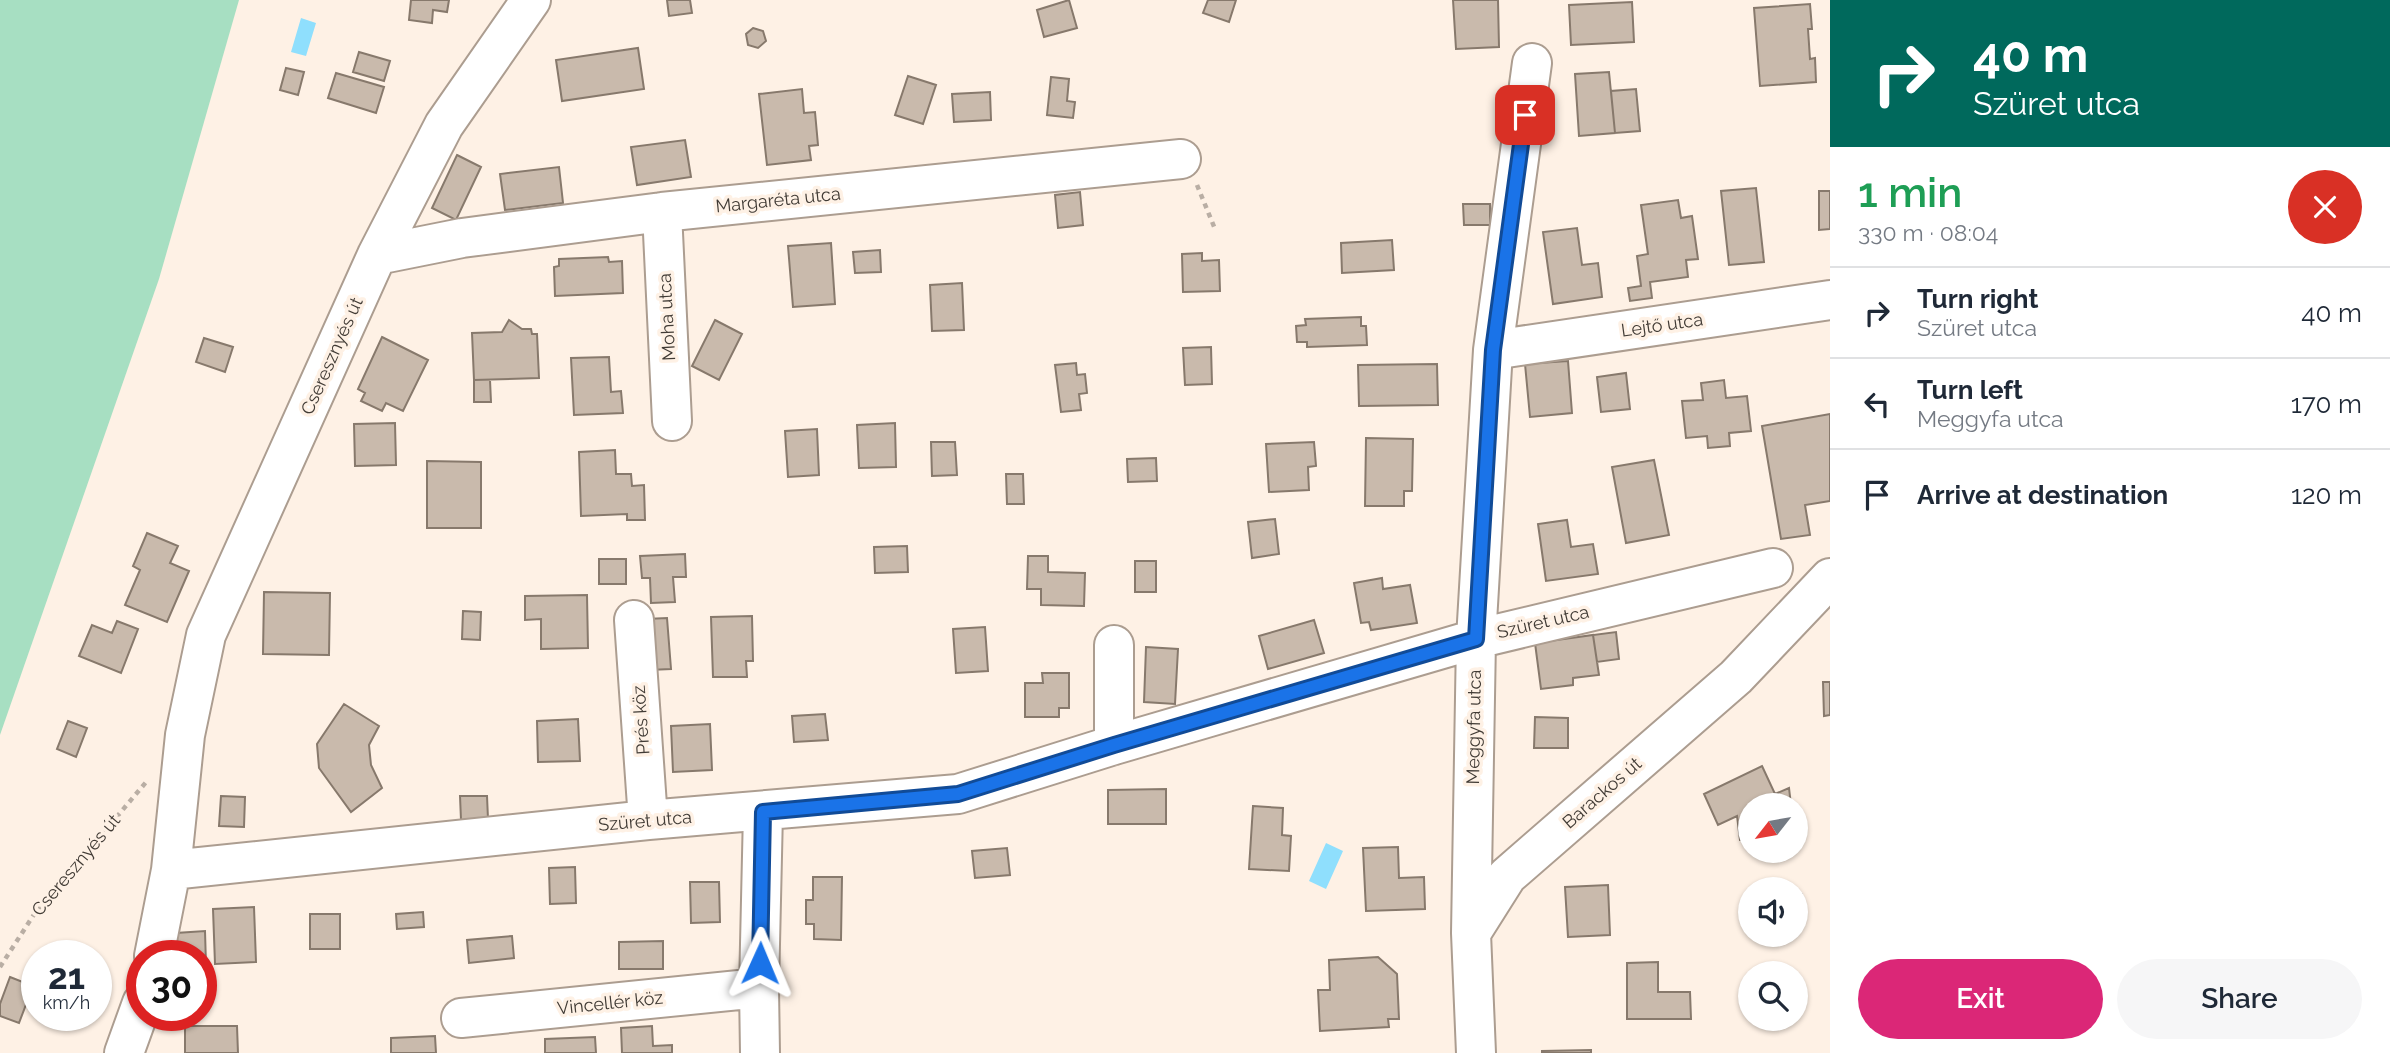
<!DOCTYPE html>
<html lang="en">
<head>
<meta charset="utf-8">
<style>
	body { margin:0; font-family:Raleway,sans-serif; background:#f6f6f7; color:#1f2937; height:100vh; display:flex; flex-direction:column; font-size:26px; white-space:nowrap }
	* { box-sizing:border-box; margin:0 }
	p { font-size:23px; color:#747a83 }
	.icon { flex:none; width:38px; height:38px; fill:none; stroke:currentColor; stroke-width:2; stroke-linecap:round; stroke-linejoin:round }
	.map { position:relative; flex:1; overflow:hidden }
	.drawer { display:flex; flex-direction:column; background:#fff; width:560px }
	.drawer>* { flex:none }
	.banner { background:#00695c; color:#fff; overflow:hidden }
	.needle { width:46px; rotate:239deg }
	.tools { position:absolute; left:1738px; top:793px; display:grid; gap:14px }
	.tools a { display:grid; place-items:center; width:70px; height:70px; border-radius:50%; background:#fff; box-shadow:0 2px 5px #0004; font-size:35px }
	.speed { position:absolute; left:21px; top:940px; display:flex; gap:14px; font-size:35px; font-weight:700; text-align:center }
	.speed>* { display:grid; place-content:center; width:91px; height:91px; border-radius:50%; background:#fff; box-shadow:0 2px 5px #0004; line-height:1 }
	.speed small { font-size:18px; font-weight:400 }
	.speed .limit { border:10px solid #d22; background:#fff; color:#111 }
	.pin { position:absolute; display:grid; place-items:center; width:60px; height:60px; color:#fff; margin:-30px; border-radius:14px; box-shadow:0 4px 10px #0006 }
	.me { position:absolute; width:77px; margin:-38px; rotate:1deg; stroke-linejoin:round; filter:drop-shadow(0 0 5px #0008) }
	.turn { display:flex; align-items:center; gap:24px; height:147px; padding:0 28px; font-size:32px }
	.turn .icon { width:91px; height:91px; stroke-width:2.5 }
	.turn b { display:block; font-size:49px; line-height:60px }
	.round { display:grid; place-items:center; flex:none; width:74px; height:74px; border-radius:37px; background:#f6f6f7 }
	.overview { display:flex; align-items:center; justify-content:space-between; height:119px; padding:0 28px }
	h1 { font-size:42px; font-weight:600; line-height:52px; color:#1e9e55 }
	.action { display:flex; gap:14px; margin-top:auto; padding:14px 28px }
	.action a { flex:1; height:80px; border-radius:42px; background:#db2777; color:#fff; font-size:28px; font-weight:600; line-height:80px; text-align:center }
	.action a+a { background:#f6f6f7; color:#1f2937 }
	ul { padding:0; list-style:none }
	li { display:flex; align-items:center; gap:21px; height:91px; padding:0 28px; border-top:2px solid #e0e1e3 }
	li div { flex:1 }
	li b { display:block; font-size:26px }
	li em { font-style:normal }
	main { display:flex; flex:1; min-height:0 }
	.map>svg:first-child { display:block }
	.green { fill:#a7dfc2 }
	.water { fill:#8fdffd }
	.building { fill:#c9baac; stroke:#87796c; stroke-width:2 }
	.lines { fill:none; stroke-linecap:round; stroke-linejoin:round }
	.minor-casing { stroke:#ac9d90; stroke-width:42 }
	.path { stroke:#b9aea4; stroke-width:4.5; stroke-dasharray:5 5; stroke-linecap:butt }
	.minor { stroke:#fff; stroke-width:38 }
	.route-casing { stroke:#114b97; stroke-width:18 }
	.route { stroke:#1a73e8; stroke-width:12 }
	.labels { text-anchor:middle; stroke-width:7; stroke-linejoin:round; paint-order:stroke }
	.street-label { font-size:18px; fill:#413b35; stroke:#fef1e5 }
</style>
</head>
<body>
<main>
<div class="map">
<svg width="1830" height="1053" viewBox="0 0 1830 1053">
	<rect width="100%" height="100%" fill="#fef1e5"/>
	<path class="green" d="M0,0H239L159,279L0,735Z"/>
	<path class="water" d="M301,18L316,23L306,56L291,52Z
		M1326,843L1343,851L1326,889L1309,881Z"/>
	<path class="building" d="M411,0H449L447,12L433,10L432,23L409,20Z
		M667,0H690L692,13L669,16Z
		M1069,0L1077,28L1044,37L1037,10Z
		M1208,0H1236L1229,22L1203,13Z
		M1453,0H1498L1499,47L1456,49Z
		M1632,2L1634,42L1571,45L1569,5Z
		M1810,4L1812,29H1808L1810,59L1815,58L1816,82L1760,86L1754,8Z
		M753,28L763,31L766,41L758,48L748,45L746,34Z
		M638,48L644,89L562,101L556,60Z
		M359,52L390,61L384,81L353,72Z
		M286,68L304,72L298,95L280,90Z
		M1609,72L1615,133L1579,136L1575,74Z
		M336,73L384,87L376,113L328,98Z
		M908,76L936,85L923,124L895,115Z
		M1051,77L1069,79L1067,101L1075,102L1073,118L1047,115Z
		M802,89L804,113L815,112L818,145L809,146L811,160L767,165L759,94Z
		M1636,89L1640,131L1615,133L1611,91Z
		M990,92L991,120L954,122L952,94Z
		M685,140L691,177L637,185L631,147Z
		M457,155L481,167L456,220L432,208Z
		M559,167L563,203L505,210L500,174Z
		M1756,188L1764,262L1729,265L1721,191Z
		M1819,191H1830V229L1819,230Z
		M1080,192L1083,225L1058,228L1055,195Z
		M1678,200L1681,218L1692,216L1698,259L1686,260L1688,277L1650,282L1652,298L1630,301L1628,288L1641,286L1637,256L1648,254L1641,205Z
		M1463,204H1490V225H1464Z
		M1577,228L1582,265L1598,263L1602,297L1553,304L1543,232Z
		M1392,240L1394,270L1342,273L1341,243Z
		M831,243L835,304L793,307L788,246Z
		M880,250L881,272L855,273L853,252Z
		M1202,253V261L1219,260L1220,291L1183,292L1182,254Z
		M608,257L609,262L622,261L623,293L555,296L554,267L559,266V259Z
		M962,283L964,330L932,331L930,285Z
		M1361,317V326H1366L1367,345L1307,347V342H1297L1296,326L1306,325L1305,319Z
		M509,320L522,329H531L532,334H537L539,378L474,380L472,333L502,332Z
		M715,320L742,334L719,380L692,366Z
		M382,337L428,360L403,411L386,403L382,411L361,401L365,393L358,389Z
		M204,338L233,347L225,372L196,362Z
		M1211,347L1212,384L1185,385L1183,348Z
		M609,357L611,392L621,391L623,413L574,415L571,358Z
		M1568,361L1572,413L1530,417L1525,364Z
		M1076,363L1077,375L1085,374L1087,393L1079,394L1081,410L1061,412L1055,365Z
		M1437,364L1438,405L1359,406L1358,365Z
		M1626,373L1630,409L1601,412L1597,377Z
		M474,380H490L491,402H474Z
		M1724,380L1726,398L1747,396L1751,431L1729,433L1730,446L1708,448L1707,436L1686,438L1682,401L1703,400L1701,383Z
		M1830,414V501L1805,505L1810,535L1781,539L1762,426Z
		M395,423L396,465L355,466L354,424Z
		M895,423L896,467L859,468L857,425Z
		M817,429L819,475L788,477L785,431Z
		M1366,438L1413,439L1412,491H1404V506H1365Z
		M931,442H955L957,475L932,476Z
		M1314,442L1316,466L1308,467L1309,490L1269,492L1266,444Z
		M615,450L616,474H631L632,486L644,485L645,520H627V514L581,516L579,452Z
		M1156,458L1157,481L1128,482L1127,459Z
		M1654,460L1669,535L1626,543L1612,467Z
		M427,461L481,462V528H427Z
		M1006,474H1023L1024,504H1007Z
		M1275,519L1279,554L1252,558L1248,522Z
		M1567,520L1571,547L1593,544L1598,574L1546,581L1538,524Z
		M147,533L178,546L170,563L189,571L167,622L125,605L140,570L133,566Z
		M907,546L908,572L875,573L874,547Z
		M685,554L686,577H673L675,602L651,603L650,578H642L640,556Z
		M1028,556H1048V572L1085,573L1084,606L1041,605V589H1027Z
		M599,559H626V584H599Z
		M1135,561H1156V592H1135Z
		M1382,578L1383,589L1410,585L1417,623L1371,630L1369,622L1361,623L1354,583Z
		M264,592L330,593L329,655L263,654Z
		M587,595L588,648L541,649V619L525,620V596Z
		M463,611L481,612L480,640L462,639Z
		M752,616L753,661H746L747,677H713L711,617Z
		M667,618L671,669L649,670L646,619Z
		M1314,620L1324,653L1268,669L1259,636Z
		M117,621L138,629L121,673L79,656L92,625L112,633Z
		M985,627L988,671L956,673L953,629Z
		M1616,632L1619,659L1597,662L1593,635Z
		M1593,635L1599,675L1573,678V685L1541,689L1535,643Z
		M1146,647L1178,649L1175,704L1144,702Z
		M1042,673H1069V708H1059V717H1025V683H1043Z
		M1823,682H1830V715L1824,716Z
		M344,704L379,726L369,745L371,765L382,788L351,812L319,768L317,744Z
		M825,714L828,740L794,742L792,716Z
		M1535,717L1568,718V748H1534Z
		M578,719L580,761L538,762L537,721Z
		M68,721L87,728L76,757L57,749Z
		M710,724L712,770L673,772L671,726Z
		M1762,766L1775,794L1789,788L1791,805H1750V839L1740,840L1737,816L1718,825L1704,794Z
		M1166,789V824H1108V790Z
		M221,796L245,797L244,827L219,826Z
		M460,796H487L488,819L461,820Z
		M1253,806L1283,808L1282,835L1291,836L1289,871L1249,869Z
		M1398,847L1399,878L1424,877L1425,909L1366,911L1363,848Z
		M1007,848L1010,875L975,878L972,851Z
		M575,867L576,903L550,904L549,868Z
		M813,877H842L841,940L814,939V924H806V900H813Z
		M690,882H719L720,922L691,923Z
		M1608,885L1610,935L1568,937L1565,887Z
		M1796,894H1802L1803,927H1796Z
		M254,907L256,962L215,964L213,909Z
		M423,912L424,927L397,929L396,914Z
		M310,914H340V949H310Z
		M205,931L206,965H201V956H177L176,933Z
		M512,936L514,958L469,963L467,940Z
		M663,941V969H619V942Z
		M1378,957L1397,974L1399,1019H1388L1389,1027L1320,1031L1318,990H1330L1329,960Z
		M1658,962V992H1690L1691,1019H1627V963Z
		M10,977L33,986L19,1023L0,1016V1004Z
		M185,1026H237L238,1053H185Z
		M652,1026L653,1046L672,1045V1053H622L621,1028Z
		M435,1036L436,1053H391V1038Z
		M595,1037L596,1053H545V1039Z
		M1591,1050V1053H1542V1051Z"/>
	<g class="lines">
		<defs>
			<path id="minor" d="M662,212L672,421
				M377,255L462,238L662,212L1181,159
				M1493,350L1830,300
				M634,620L648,820
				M1114,645V745
				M171,870L648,820L958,794L1114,745L1476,639L1773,568
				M1471,933L1476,639L1493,350L1532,63
				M154,956L171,870L185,735L206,635L377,255L444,125L531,0
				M461,1018L759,988
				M124,1053L142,1003
				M760,1053L759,988L763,812
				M1476,1053L1471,933L1507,876L1736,677L1830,578"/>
		</defs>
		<use href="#minor" class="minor-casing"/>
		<path class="path" d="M1197,185L1215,229
			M0,967L33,916L147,781"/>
		<use href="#minor" class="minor"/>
	</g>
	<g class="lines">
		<defs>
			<path id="route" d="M760,963L763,812L958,794L1114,745L1476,639L1493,350L1525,115"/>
		</defs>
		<use href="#route" class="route-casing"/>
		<use href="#route" class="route"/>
	</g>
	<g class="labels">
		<g class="street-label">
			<text transform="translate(778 200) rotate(-6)" y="6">Margaréta utca</text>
			<text transform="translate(667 317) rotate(-93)" y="6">Moha utca</text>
			<text transform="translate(1662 325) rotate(-8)" y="6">Lejtő utca</text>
			<text transform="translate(332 356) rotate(-66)" y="6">Cseresznyés út</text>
			<text transform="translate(1543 622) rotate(-13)" y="6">Szüret utca</text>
			<text transform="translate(641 720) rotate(-94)" y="6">Prés köz</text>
			<text transform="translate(1474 727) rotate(-89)" y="6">Meggyfa utca</text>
			<text transform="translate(1602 793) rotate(-41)" y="6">Barackos út</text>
			<text transform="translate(645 821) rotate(-5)" y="6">Szüret utca</text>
			<text transform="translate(76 865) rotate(-50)" y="6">Cseresznyés út</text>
			<text transform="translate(610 1003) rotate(-6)" y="6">Vincellér köz</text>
		</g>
	</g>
</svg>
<div class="tools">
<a><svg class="needle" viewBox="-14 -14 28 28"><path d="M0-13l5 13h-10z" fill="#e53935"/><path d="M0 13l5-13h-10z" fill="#747a83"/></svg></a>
<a><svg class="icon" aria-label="sound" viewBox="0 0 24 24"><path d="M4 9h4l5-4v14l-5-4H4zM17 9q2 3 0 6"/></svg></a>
<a><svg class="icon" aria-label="search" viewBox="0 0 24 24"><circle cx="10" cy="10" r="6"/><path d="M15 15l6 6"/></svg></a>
</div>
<div class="speed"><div>21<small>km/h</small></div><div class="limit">30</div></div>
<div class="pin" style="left:1525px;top:115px;background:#d93025"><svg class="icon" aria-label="arrive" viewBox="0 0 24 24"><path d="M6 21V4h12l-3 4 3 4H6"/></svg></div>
<svg class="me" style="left:760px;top:963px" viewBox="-20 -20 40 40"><path d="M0-17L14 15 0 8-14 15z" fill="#1a73e8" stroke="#fff" stroke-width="4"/></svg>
</div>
<section class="drawer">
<div class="banner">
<div class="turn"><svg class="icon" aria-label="right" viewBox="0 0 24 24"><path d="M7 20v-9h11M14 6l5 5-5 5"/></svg><div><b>40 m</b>Szüret utca</div></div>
</div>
<div class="overview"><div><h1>1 min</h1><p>330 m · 08:04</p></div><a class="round" style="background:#d93025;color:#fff"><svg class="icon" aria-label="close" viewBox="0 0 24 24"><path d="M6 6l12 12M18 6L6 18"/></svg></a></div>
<ul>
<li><svg class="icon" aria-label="right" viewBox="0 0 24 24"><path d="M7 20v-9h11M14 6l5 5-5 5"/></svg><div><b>Turn right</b><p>Szüret utca</p></div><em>40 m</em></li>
<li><svg class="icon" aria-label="left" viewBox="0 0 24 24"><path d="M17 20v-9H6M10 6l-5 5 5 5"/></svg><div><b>Turn left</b><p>Meggyfa utca</p></div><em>170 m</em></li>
<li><svg class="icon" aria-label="arrive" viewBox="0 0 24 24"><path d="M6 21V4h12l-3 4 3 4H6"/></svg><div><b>Arrive at destination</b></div><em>120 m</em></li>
</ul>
<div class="action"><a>Exit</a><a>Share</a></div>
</section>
</main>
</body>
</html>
